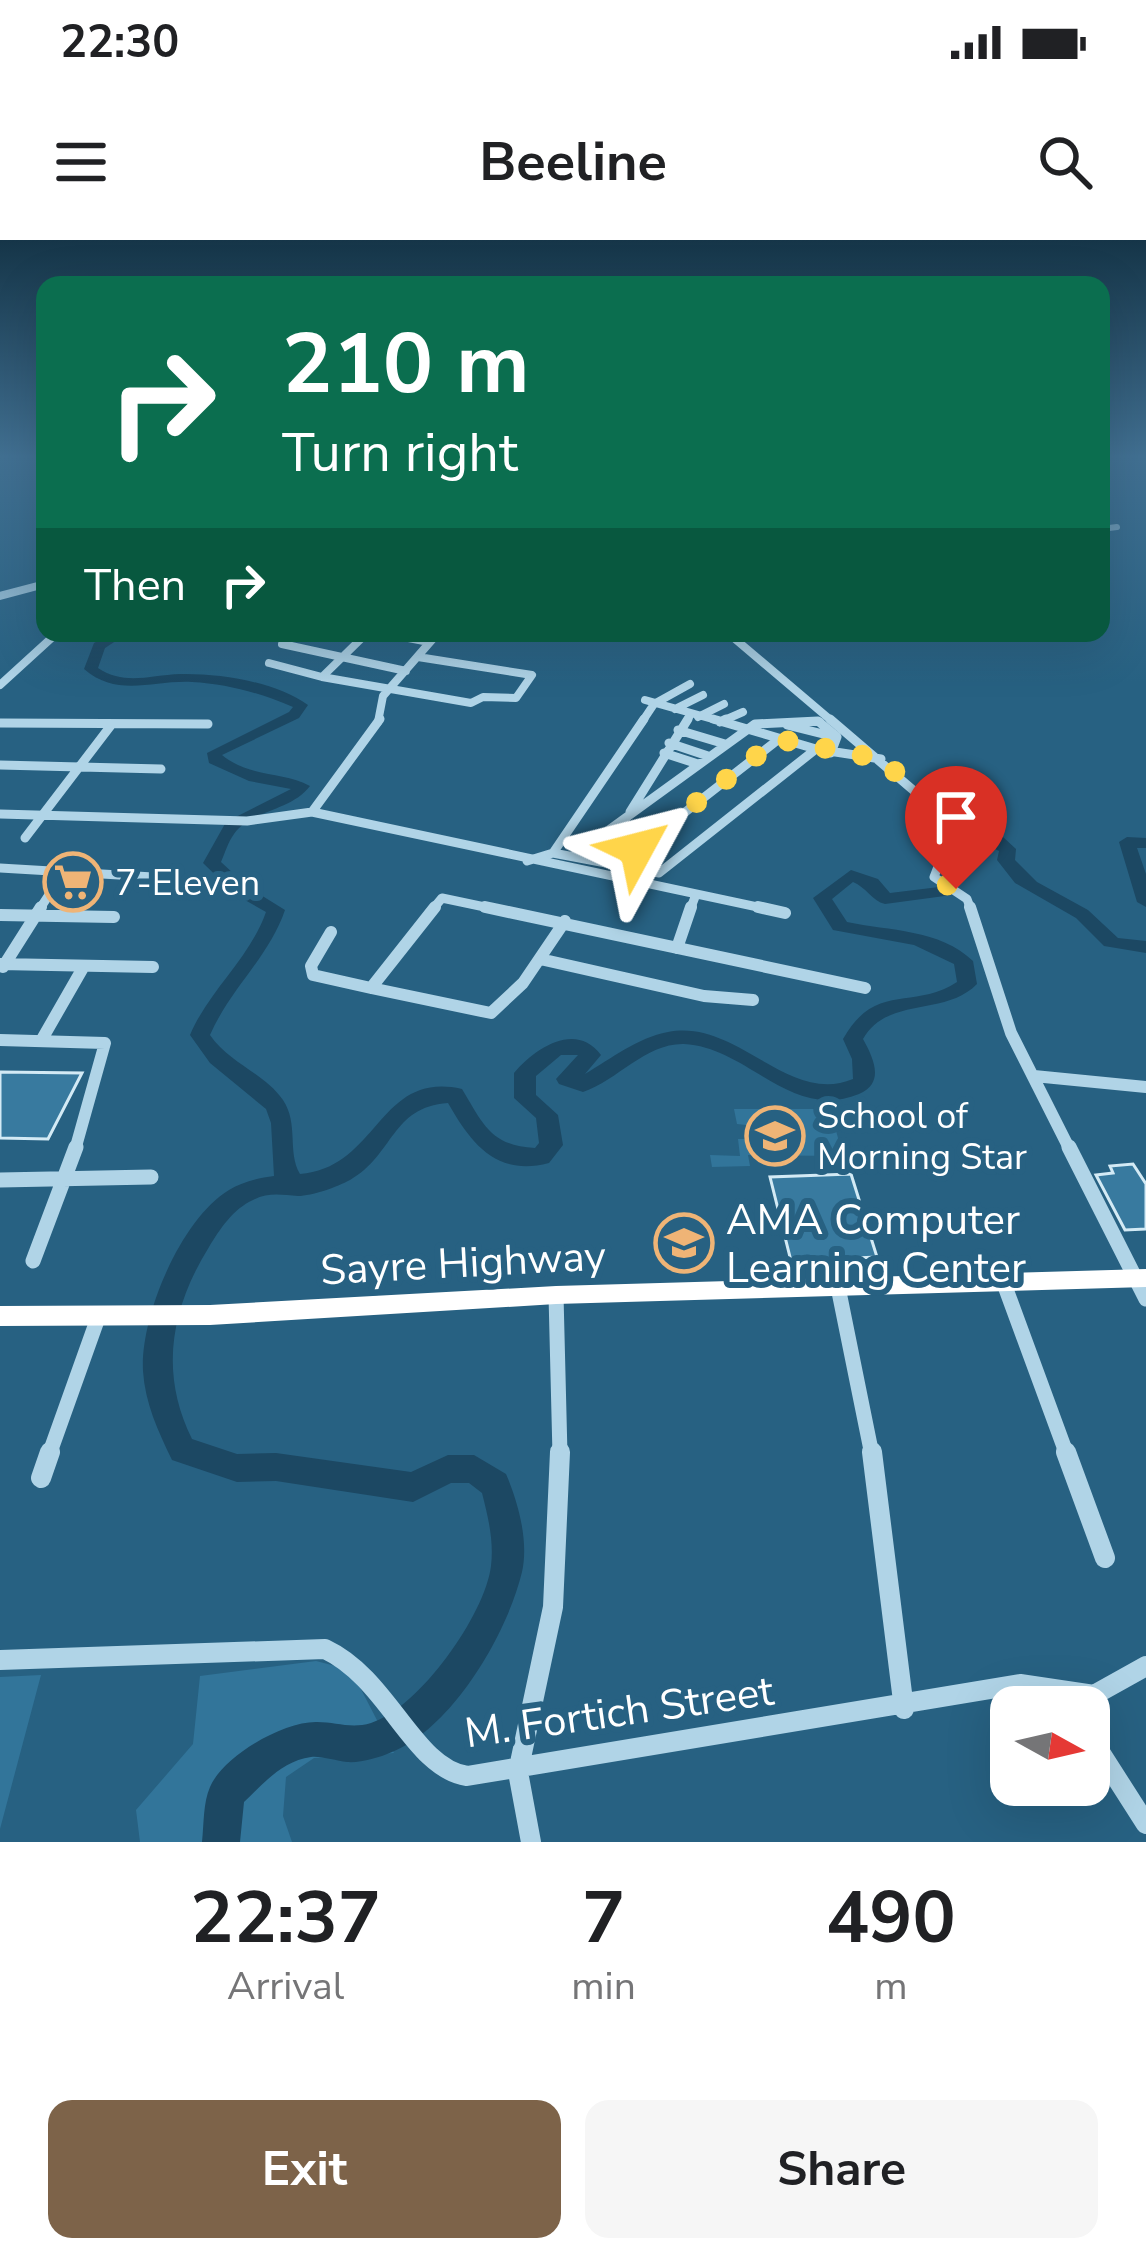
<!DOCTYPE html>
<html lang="en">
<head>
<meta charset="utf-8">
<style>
	body { margin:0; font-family:"Nunito Sans",sans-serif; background:#f6f6f6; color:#202124; height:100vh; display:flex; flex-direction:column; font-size:45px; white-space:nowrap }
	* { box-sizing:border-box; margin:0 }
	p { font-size:39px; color:#757577 }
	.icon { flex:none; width:66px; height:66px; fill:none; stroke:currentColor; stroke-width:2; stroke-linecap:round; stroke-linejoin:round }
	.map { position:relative; height:1602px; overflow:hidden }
	.sheet { display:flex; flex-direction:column; background:#fff; flex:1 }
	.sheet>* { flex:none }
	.guide { position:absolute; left:36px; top:36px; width:1074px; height:366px; border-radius:24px; box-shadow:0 12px 48px #0002; background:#0b6e4f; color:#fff; overflow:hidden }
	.needle { width:78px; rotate:98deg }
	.controls { position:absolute; left:990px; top:1446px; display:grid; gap:24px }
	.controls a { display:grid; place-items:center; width:120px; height:120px; border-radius:24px; background:#fff; box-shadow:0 12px 48px #0002; font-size:60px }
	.pin { position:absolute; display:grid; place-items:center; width:102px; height:102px; color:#fff; margin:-123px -51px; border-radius:50% 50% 50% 0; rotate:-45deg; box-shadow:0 0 12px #0007 }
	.pin .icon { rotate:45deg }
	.me { position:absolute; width:132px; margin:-66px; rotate:52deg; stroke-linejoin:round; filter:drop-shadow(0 0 9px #0008) }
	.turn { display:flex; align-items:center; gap:42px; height:252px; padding:0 48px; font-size:54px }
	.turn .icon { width:156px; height:156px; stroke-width:2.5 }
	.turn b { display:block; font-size:84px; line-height:102px }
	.then { display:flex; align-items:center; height:114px; padding:0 48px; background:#0003; gap:24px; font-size:45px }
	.eta { display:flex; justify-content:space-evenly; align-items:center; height:204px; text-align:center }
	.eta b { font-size:72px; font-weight:700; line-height:84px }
	.cta { display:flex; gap:24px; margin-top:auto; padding:24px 48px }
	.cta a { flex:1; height:138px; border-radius:24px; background:#7d6349; color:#fff; font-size:48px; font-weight:700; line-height:138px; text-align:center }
	.cta a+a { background:#f6f6f6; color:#202124 }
	.status { display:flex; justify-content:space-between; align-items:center; height:84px; padding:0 60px; background:#fff; direction:ltr }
	.status svg { height:33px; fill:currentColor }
	header { display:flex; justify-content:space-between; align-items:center; height:156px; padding:0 48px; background:#fff; font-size:54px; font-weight:700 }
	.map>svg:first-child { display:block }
	.green { fill:#32759a }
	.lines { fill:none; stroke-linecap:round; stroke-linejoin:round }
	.river { fill:#1c4863; fill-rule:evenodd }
	.building { fill:#387a9f; stroke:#d3eaf5; stroke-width:3 }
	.minor-far5 { stroke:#b0d4e7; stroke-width:6 }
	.minor-far4 { stroke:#b0d4e7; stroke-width:8 }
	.minor-far3 { stroke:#b0d4e7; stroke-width:9 }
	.minor-far2 { stroke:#b0d4e7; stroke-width:12 }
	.minor-far1 { stroke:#b0d4e7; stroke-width:15 }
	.minor { stroke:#b0d4e7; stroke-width:20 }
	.highway { fill:#fff; fill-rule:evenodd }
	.route { stroke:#ffd54a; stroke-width:21; stroke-dasharray:0 37.8 }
	.labels { text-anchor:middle; stroke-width:12; stroke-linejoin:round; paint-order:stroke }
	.poi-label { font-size:36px; fill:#fff; stroke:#276182; text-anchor:start }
	.near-poi-label { font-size:42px; fill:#fff; stroke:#276182; text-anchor:start }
	.near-street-label { font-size:42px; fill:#fff; stroke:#276182 }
</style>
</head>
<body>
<div class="status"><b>22:30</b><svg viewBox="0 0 49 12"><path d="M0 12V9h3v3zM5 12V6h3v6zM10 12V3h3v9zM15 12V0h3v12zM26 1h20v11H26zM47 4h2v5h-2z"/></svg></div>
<header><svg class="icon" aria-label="menu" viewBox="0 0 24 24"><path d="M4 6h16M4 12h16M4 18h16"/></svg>Beeline<svg class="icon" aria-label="search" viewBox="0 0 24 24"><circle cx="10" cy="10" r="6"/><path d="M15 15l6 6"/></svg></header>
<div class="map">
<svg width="1146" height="1602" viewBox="0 0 1146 1602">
	<rect width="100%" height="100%" fill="#276182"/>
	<path class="green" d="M734,869H830L843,916L748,915L750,926L712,927L710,915L740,916L738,899H748L746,885L737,884Z
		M316,1421L351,1430L394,1513L314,1518L286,1537L283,1576L292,1602H140L136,1570L193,1504L200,1436Z
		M41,1435L0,1589V1437Z"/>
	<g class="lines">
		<path class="river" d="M113,393H128L105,408L98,428C125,446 150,435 180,434C220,433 276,442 308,465L299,478L222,515C250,538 282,531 310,546C290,572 252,569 234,594C228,602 225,613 221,622L248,647L285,670C269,717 230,749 210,795C229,823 264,833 283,860C299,884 287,912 300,934C379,928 378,830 462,849C483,884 491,906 535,908L539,903L536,878L514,858V833C535,808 576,781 601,815L585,834C612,818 637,798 668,792C737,778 788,866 853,839L852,819L843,799C876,741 912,771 957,742L954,724L914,705L833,690L813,658L851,630L878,639L890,653L939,647L953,608L969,595L1003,597L1016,609L1015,620L1037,642L1088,670L1118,698L1146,701V713L1104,706L1076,678L1015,643L997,620L999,611C966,591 963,632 952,655L885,664C872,661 866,647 853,642L832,659L847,682C889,691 940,689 973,721L977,744C945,777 887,756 863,799C874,819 885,843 859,854C791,882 748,807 684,804C646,803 618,840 583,852L559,844L556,839L578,815H561L536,836V855L558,875L563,905L549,923C496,937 471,903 448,863C391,867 394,915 350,940C337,947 312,956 298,956C282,955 268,952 253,960C233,969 220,989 209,1007C171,1068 159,1133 192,1199L237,1214L276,1213L411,1232L448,1215H474L506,1234C518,1262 529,1301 522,1332C507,1394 453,1487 392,1512C378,1518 361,1523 347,1522C336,1521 322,1516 311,1517C282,1521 264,1543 244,1562L240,1602H202C204,1584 203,1563 210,1547C223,1516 284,1481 317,1482C336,1482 351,1489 371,1483C419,1468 485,1375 491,1326C494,1300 488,1277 482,1253L469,1243H451L413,1262L276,1241L237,1242L172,1220C158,1191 145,1163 143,1131C140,1076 181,979 229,950C242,942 258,938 274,936L271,883L266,869L210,823L190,795C209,750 250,718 266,672L236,655L203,623L226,582L291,549L249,541L209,523L207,513L289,472L293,467C261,453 227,444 192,442C153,440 117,458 84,429L94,403Z
			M1127,597L1146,598V608H1137L1146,634V667L1137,662L1119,602Z"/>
	</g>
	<path class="building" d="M0,832L82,833L48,899L0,898Z
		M1133,924L1146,944V989L1125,990L1096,935L1113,933L1110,926Z
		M851,934L877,1017L791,1021L770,937Z"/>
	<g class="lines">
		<path class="minor-far5" d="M1101,289L1117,287"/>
		<path class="minor-far4" d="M0,356L45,344
			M367,393L322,437L471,463L483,457L516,458L532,435L418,417
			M383,393L429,402
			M488,393L499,395
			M728,393L833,482
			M282,404L406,431
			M269,423L322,437
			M0,445L57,393
			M645,460L723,482
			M675,469L703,455
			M698,477L724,464
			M378,482L383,456L438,393
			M642,482L654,464L690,444
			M686,482L691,474
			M720,482L743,472
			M789,482H820"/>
		<path class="minor-far3" d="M713,479L816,509L881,519
			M830,479L954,585L934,637L967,659L971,670
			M720,482L726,479
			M0,483L208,484
			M787,485L831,496
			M678,490L725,504
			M669,503L708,516
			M664,513L698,524
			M0,525L161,529
			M312,572L380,479
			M630,572L688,479
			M0,574L247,581L312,572L772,670
			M25,598L112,484
			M553,613L644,479
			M573,616L755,484L818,481L837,497L831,513
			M527,621L553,613L659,633L816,509
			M616,626L779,499
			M0,628L153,637
			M39,670L64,632
			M432,670L442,658L499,670
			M690,670L695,657"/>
		<path class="minor-far2" d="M485,667L865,748
			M758,667L785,673
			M970,667L1011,793L1070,910
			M0,675L114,677
			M331,692L311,726L313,735L371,748L435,667
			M677,708L691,667
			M540,719L704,756L753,760
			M0,724L153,727
			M3,727L41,667
			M371,748L491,773L523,743L565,681
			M0,800L105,803L75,910
			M41,801L84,726
			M1034,836L1146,847"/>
		<path class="minor-far1" d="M1069,907L1146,1059
			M0,940L151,937
			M33,1021L76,907
			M1003,1041L1067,1215
			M838,1047L872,1215
			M556,1055L560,1215
			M49,1215L99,1075"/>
		<path class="minor" d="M872,1212L904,1469
			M1066,1212L1105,1318
			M41,1238L50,1212
			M0,1420L325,1409C389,1439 413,1528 467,1536L1020,1444L1094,1455L1146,1426
			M1089,1495L1146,1584
			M531,1602L518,1532L553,1367L560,1212"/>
		<path class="highway" d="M1146,1029V1047L556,1064L210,1085L0,1086V1066L210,1065L556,1046Z"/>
	</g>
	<linearGradient id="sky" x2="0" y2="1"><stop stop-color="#153548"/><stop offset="0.49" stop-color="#417092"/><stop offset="1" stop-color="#417092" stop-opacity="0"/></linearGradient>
	<rect width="1146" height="442" fill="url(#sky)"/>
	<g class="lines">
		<path class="route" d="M637,609L778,499L881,519L954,585L933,631L939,641L956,649"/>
	</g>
	<defs>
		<symbol id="supermarket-ring" viewBox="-11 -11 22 22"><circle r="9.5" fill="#276182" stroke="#efb476" stroke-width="1.5"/><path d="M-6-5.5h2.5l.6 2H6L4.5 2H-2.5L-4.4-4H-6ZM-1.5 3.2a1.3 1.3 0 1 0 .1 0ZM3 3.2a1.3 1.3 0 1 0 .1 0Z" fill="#efb476"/></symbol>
		<symbol id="school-ring" viewBox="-11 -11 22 22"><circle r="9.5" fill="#276182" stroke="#efb476" stroke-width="1.5"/><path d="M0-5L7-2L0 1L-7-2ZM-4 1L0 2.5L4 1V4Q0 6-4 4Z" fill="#efb476"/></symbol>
		<symbol id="university-ring" viewBox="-11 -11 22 22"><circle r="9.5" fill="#276182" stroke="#efb476" stroke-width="1.5"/><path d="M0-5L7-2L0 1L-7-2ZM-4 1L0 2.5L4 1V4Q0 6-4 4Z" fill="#efb476"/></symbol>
	</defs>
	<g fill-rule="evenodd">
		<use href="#supermarket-ring" x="40" y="609" width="66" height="66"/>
		<use href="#school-ring" x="742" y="863" width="66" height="66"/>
		<use href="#university-ring" x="651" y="970" width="66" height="66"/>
	</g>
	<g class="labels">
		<g class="poi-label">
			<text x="115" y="655">7-Eleven</text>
			<text x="817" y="888">School of<tspan x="817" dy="41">Morning Star</tspan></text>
		</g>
		<g class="near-poi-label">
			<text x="726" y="994">AMA Computer<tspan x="726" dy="48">Learning Center</tspan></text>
		</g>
		<g class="near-street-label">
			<text transform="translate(463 1022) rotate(-3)" y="15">Sayre Highway</text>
			<text transform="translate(619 1471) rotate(-8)" y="15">M. Fortich Street</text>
		</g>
	</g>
</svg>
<div class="controls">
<a><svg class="needle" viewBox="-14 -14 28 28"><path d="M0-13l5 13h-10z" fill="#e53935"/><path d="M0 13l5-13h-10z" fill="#757577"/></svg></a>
</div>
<div class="pin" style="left:956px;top:649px;background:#d93025"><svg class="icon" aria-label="arrive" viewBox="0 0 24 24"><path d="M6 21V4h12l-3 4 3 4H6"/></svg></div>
<svg class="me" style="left:637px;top:609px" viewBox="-20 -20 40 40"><path d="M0-17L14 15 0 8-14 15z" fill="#ffd54a" stroke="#fff" stroke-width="4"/></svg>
<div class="guide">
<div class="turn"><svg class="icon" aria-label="right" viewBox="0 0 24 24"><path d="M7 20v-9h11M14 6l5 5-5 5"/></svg><div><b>210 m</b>Turn right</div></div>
<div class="then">Then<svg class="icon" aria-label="right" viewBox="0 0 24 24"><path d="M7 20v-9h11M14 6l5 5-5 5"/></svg></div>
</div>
</div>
<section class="sheet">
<div class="eta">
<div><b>22:37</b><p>Arrival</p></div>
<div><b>7</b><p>min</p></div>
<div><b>490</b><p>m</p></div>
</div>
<div class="cta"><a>Exit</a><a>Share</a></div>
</section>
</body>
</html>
